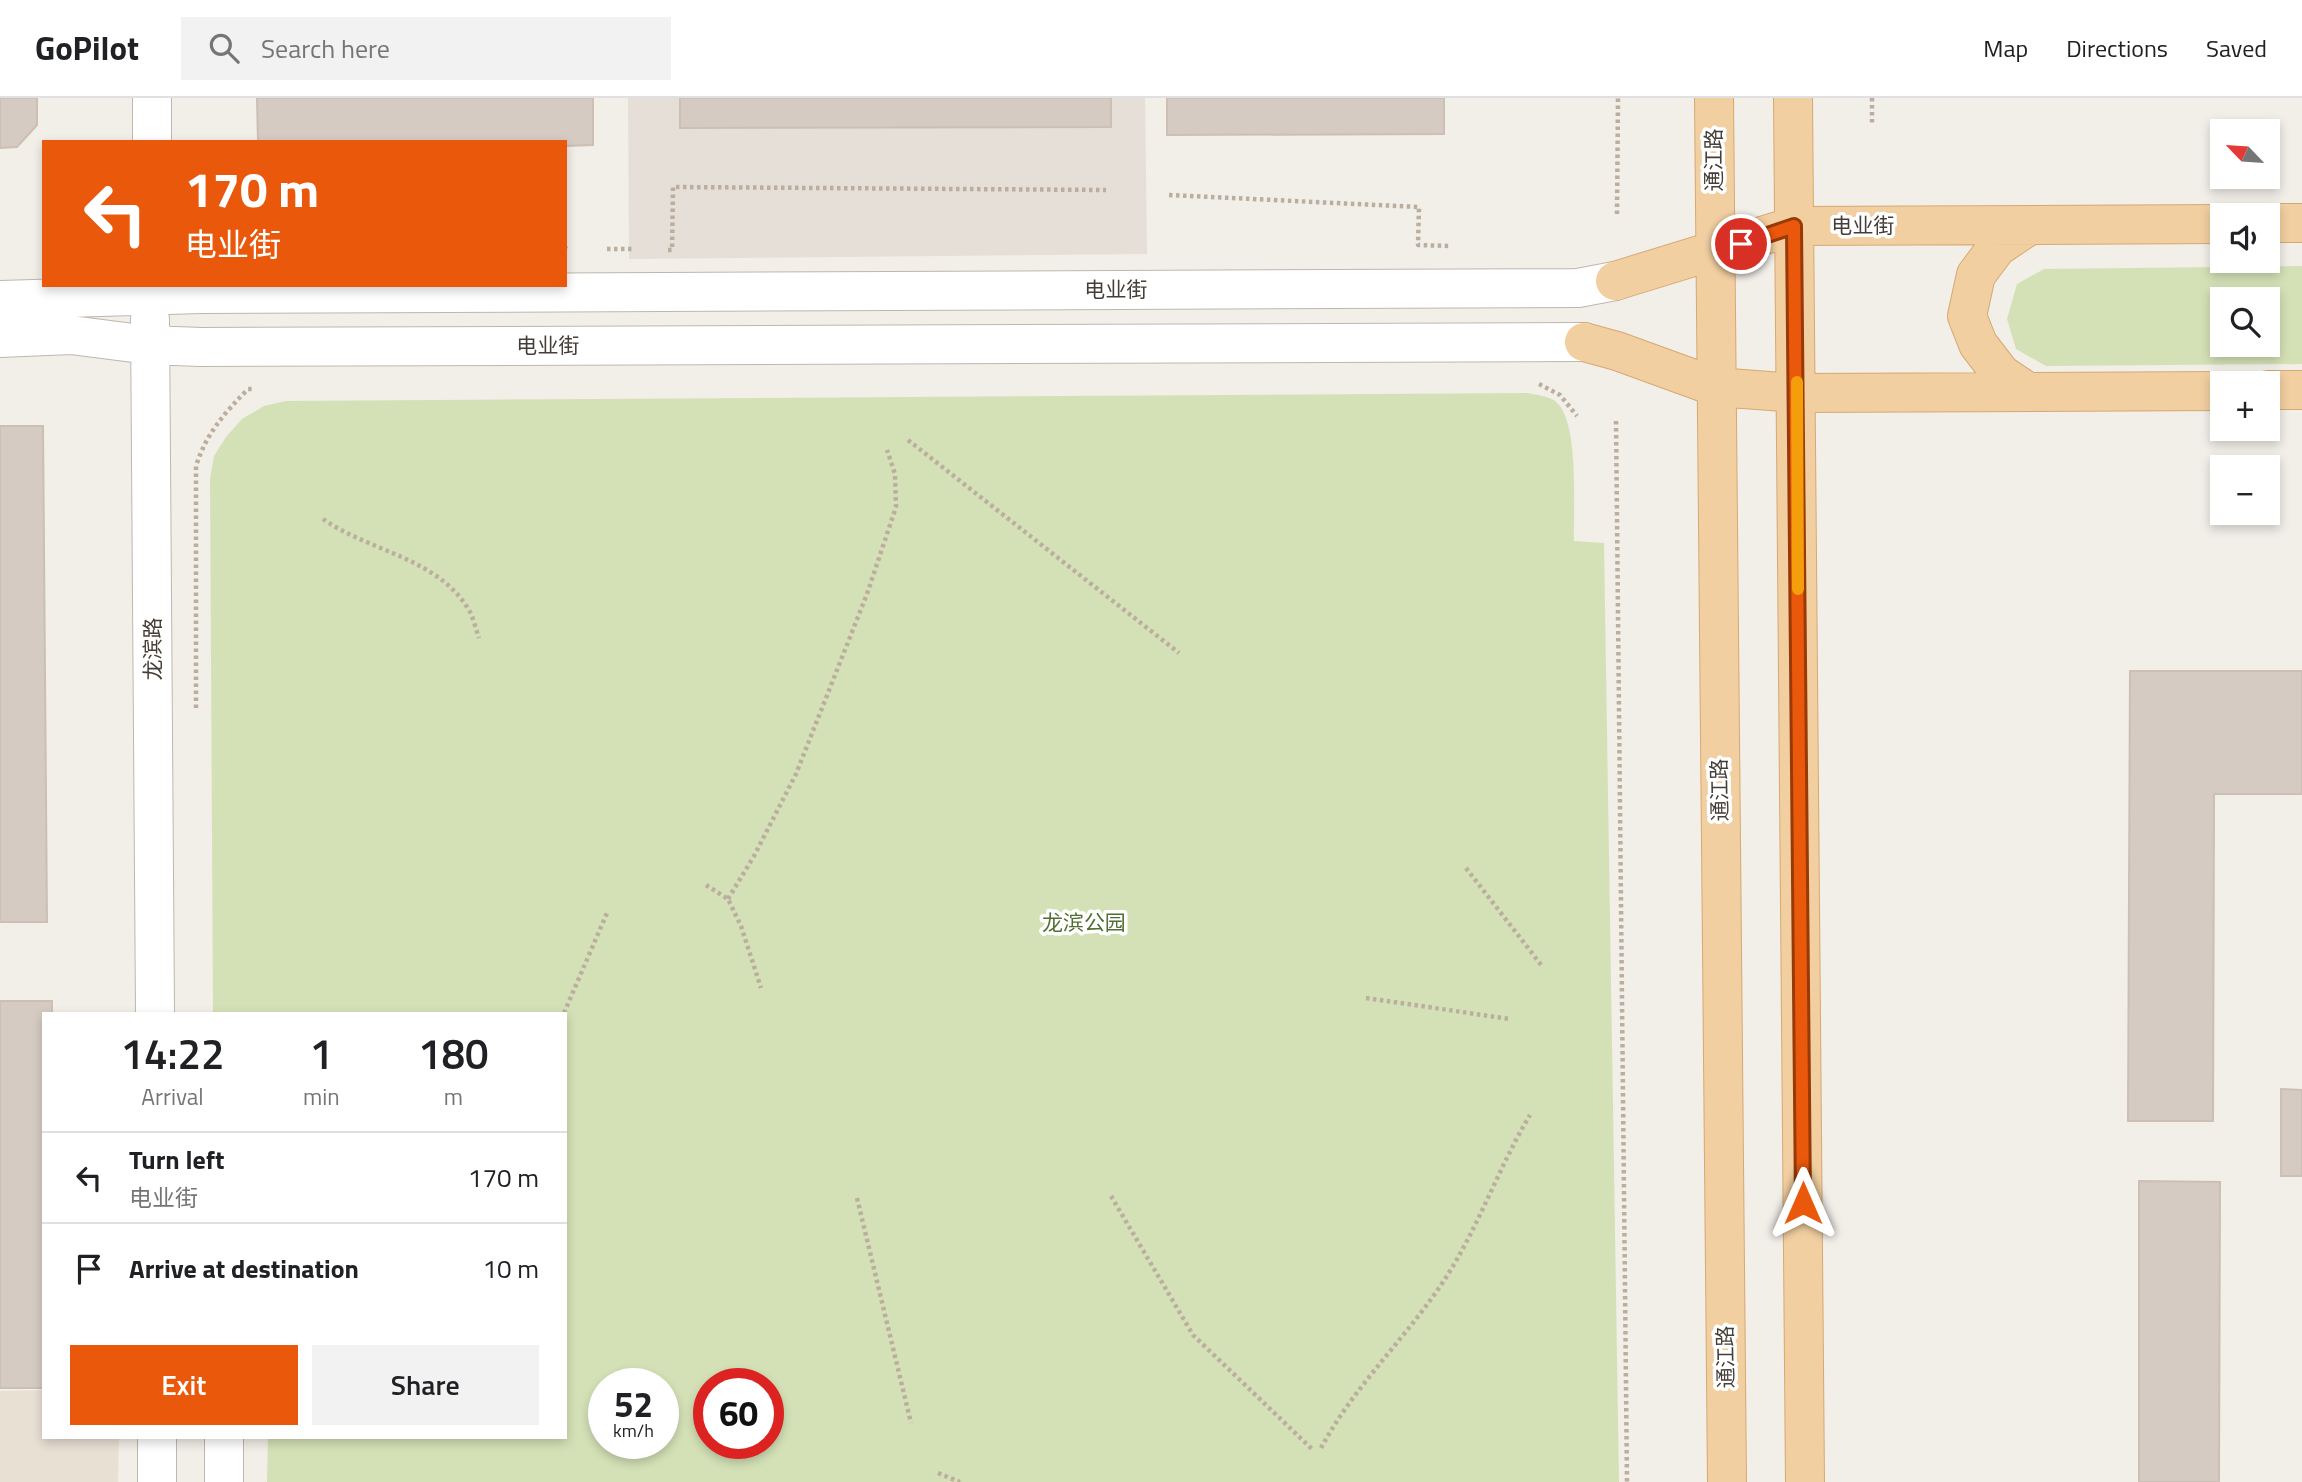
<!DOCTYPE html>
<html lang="en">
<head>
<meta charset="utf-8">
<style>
	body { margin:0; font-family:"Titillium Web","Noto Sans SC",sans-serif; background:#f2f2f2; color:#202124; height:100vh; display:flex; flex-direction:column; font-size:26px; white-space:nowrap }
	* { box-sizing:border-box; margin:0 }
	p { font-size:23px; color:#757577 }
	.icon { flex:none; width:38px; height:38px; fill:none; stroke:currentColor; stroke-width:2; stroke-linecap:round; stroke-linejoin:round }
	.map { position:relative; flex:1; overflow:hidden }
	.side { position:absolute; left:42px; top:914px; width:525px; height:427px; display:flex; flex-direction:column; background:#fff; border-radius:0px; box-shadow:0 4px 10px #0003 }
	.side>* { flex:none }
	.banner { position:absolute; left:42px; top:42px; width:525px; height:147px; border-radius:0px; box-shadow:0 4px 10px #0003; background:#ea580c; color:#fff; overflow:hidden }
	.needle { width:46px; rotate:295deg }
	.buttons { position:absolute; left:2210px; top:21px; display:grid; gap:14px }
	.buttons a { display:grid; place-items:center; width:70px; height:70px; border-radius:0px; background:#fff; box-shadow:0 4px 10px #0003; font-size:35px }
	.speed { position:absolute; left:588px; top:1270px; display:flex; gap:14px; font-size:35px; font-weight:700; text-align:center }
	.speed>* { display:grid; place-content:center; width:91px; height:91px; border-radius:50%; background:#fff; box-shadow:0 4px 10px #0003; line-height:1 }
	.speed small { font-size:18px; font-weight:400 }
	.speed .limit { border:10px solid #d22; background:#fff; color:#111 }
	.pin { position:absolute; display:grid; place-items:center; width:60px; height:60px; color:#fff; margin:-30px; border:4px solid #fff; border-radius:50%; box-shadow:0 2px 7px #0007 }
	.me { position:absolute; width:77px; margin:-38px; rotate:0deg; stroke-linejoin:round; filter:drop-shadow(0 0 5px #0008) }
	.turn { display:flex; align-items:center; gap:24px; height:147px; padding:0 28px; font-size:32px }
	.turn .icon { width:91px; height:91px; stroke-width:2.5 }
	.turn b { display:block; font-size:49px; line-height:60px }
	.eta { display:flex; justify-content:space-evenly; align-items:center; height:119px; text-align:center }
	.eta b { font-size:42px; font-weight:600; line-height:49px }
	.button { display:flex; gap:14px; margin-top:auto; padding:14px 28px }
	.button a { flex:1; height:80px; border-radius:0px; background:#ea580c; color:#fff; font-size:28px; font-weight:600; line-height:80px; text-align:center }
	.button a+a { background:#f2f2f2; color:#202124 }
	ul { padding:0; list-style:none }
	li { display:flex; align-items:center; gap:21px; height:91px; padding:0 28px; border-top:2px solid #e0e0e0 }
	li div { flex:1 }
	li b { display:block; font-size:26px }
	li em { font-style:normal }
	header { display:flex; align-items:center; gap:42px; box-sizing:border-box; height:98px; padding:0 35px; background:#fff; border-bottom:2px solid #e0e0e0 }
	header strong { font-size:33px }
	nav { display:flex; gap:38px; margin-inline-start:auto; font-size:24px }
	.search { width:490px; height:63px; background:#f2f2f2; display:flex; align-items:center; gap:18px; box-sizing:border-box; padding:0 24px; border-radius:0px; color:#757577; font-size:26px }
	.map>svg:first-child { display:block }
	.residential { fill:#e5dfd7 }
	.education { fill:#e9e0d4 }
	.green { fill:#d4e1b6; fill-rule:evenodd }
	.building { fill:#d5cbc2; stroke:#ccbfb3; stroke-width:2 }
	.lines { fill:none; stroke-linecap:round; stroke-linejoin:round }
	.minor-casing { stroke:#bfb7af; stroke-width:40 }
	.major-casing { stroke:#d5a973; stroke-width:40 }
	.path { stroke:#bcae9f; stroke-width:4.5; stroke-dasharray:3.5 3.5; stroke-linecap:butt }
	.minor { stroke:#fff; stroke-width:38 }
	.major { stroke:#f2cfa1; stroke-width:38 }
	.route-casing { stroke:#983908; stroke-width:18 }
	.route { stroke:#ea580c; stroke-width:12 }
	.slow { stroke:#f59e0b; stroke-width:12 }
	.labels { text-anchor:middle; stroke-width:7; stroke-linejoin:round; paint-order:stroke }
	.street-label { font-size:21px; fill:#453e38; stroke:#fff }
	.park-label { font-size:21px; fill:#526f32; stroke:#fff }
</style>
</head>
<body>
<header>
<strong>GoPilot</strong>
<div class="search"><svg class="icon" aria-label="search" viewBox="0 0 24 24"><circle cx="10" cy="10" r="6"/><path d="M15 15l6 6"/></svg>Search here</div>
<nav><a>Map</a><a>Directions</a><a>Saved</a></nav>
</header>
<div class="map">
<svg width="2302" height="1384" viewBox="0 0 2302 1384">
	<rect width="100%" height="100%" fill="#f2eee8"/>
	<path class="residential" d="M628,0H1145L1147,156L629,161Z"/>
	<path class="education" d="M44,1292V1339H119L118,1384H0V1293Z"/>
	<path class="green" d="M2302,168V266L2046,268L2016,251L2007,221L2017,186L2044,171ZM2222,201H2268V247H2222Z
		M1528,295C1537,297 1548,298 1555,303C1580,321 1573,412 1574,443L1604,445L1619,1384H267L268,1339H565V915H213L210,381L214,358L226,339L242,321L264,308L286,303ZM604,1286H663V1346H604ZM709,1286H768V1346H709Z"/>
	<path class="building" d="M0,0H37V27L17,49L0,50Z
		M257,0H593V47L565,48V44H258Z
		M680,0H1111V29L680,30Z
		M1167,0H1444V36L1167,37Z
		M0,328H43L47,824H0Z
		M2130,573H2302V696H2214L2213,1023H2128Z
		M0,903H52V915H44V1290H0Z
		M2281,991L2302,992V1078H2281Z
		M2139,1083L2220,1084L2219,1384H2139Z"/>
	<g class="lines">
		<defs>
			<path id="minor" d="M152,44V0
				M0,202L201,196L1578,190L1615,183
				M150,221L155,915
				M0,240L71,237L149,247L201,249L1584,244
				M157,1339V1384
				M224,1384V1339"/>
			<path id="major" d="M1714,0L1727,1384
				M1793,0L1805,1384
				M2268,125H2302
				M1615,183L1794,128L2222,126
				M1584,244L1617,253L1716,289L1797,295L2222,293
				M2268,292H2302
				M2028,294L2001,276L1978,246L1967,218L1976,177L1997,149L2030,127"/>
		</defs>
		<use href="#minor" class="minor-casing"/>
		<use href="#major" class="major-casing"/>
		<path class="path" d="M1872,0V28
			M1169,97L1419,109L1418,147L1450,148
			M1617,116L1618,0
			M565,150L567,151
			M607,151H635
			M668,152H672L673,89L1106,92
			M1539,286L1560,297L1577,318
			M1616,323L1627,1384
			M908,342L1179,555
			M323,421C370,454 440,460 470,514C474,522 476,532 479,540
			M196,610V368C207,334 224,316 248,291H253
			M1466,770L1542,868
			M706,787L728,801L741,828L761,890
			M728,801L754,758L796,676L867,496L896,409L895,376L887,352
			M1366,900L1510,921
			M564,915L607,815
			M1111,1098L1193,1237L1313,1352
			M857,1100L911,1325
			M1321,1350C1353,1290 1403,1243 1441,1187C1477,1134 1497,1072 1530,1017
			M938,1375L960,1384"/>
		<use href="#minor" class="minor"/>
		<use href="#major" class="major"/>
	</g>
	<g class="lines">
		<defs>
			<path id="route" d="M1741,146L1794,128L1803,1105"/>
		</defs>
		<use href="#route" class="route-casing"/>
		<use href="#route" class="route"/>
		<path class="slow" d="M1797,284L1798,491"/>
	</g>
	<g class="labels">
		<g class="street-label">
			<text transform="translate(1714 62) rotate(-90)" y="7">通江路</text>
			<text x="1863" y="135">电业街</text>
			<text x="1116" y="199">电业街</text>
			<text x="548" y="255">电业街</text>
			<text transform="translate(153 551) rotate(-90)" y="7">龙滨路</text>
			<text transform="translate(1720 692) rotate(-91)" y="7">通江路</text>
			<text transform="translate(1726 1259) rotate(-91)" y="7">通江路</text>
		</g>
		<g class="park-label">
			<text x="1084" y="832">龙滨公园</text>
		</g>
	</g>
</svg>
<div class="buttons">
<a><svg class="needle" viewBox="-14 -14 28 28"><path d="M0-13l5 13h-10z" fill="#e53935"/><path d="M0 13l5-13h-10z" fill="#757577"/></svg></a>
<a><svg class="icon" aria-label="sound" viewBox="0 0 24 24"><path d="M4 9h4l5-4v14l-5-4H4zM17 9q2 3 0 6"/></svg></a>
<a><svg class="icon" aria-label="search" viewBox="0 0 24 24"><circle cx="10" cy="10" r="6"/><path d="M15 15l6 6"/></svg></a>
<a>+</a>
<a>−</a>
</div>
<div class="speed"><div>52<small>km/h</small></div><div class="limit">60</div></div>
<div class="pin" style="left:1741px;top:146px;background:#d93025"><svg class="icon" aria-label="arrive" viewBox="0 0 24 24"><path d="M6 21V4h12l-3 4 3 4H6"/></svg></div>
<svg class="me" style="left:1803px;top:1105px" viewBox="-20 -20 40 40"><path d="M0-17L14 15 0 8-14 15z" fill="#ea580c" stroke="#fff" stroke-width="4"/></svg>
<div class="banner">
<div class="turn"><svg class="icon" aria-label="left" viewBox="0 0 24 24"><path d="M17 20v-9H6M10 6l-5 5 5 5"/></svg><div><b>170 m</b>电业街</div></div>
</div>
<section class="side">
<div class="eta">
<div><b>14:22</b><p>Arrival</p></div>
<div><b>1</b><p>min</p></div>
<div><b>180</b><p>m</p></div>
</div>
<ul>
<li><svg class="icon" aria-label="left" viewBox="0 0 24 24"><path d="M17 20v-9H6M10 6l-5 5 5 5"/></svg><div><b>Turn left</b><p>电业街</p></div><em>170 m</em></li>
<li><svg class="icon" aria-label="arrive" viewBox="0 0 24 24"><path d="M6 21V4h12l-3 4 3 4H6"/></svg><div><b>Arrive at destination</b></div><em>10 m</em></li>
</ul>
<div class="button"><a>Exit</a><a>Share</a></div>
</section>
</div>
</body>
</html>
